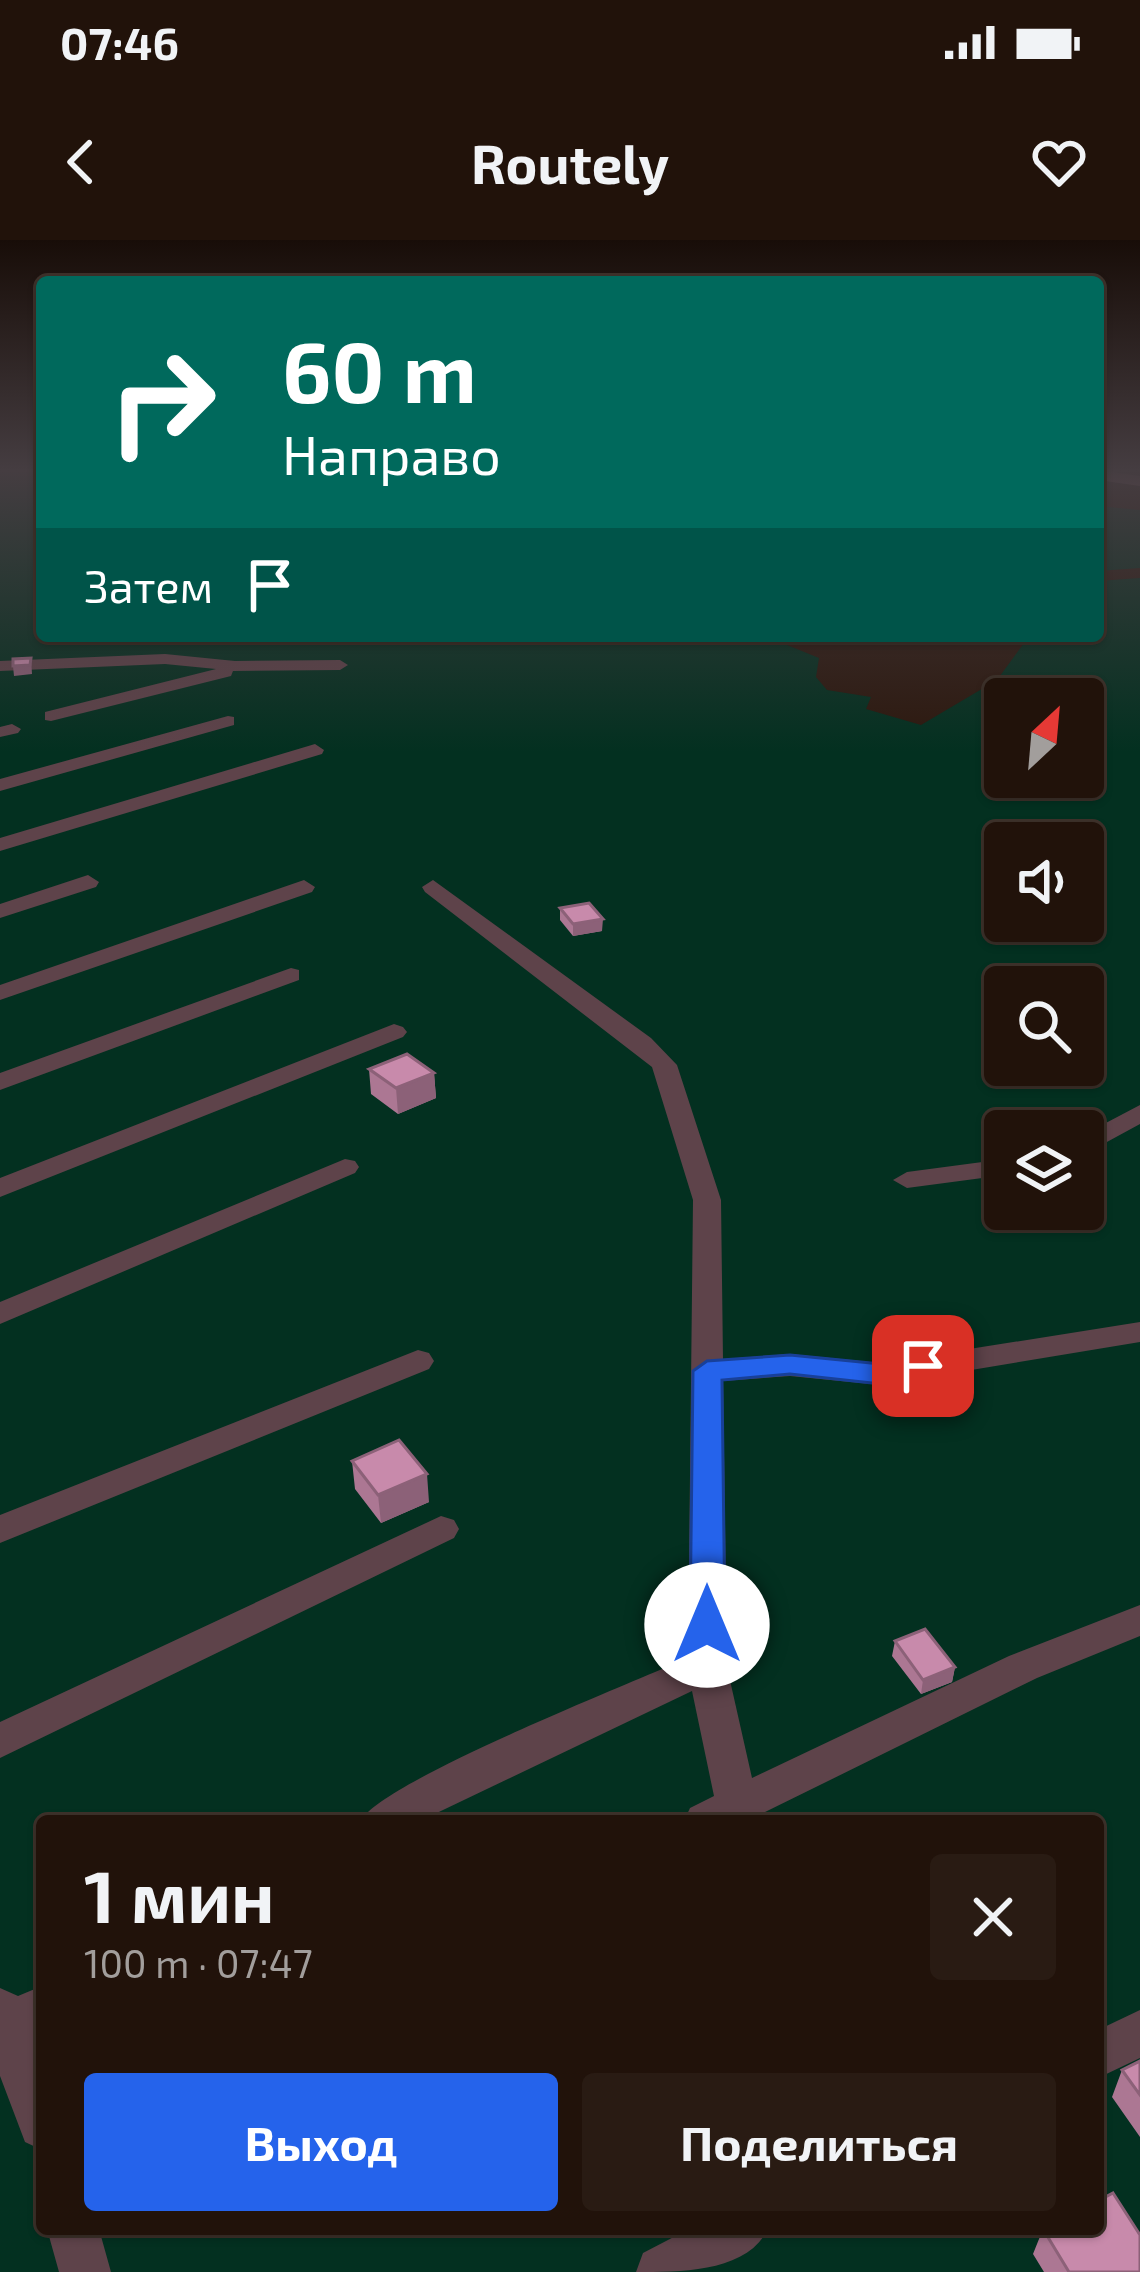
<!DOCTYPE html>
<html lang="ru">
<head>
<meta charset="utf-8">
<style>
	body { margin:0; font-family:"Exo 2",sans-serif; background:#291b13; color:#f1f3f6; height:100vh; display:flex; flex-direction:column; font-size:45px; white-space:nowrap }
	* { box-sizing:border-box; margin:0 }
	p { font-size:39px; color:#a29e9c }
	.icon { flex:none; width:66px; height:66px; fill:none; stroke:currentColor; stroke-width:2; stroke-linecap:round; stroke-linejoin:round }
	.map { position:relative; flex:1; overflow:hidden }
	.sheet { position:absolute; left:36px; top:1575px; width:1068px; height:420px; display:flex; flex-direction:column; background:#21120a; border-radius:12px; box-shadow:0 3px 9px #0004,0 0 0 3px #3e322b }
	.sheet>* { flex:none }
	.hud { position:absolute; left:36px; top:36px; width:1068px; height:366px; border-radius:12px; box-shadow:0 3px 9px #0004,0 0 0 3px #3e322b; background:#00695c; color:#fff; overflow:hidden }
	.needle { width:78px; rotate:26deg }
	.fabs { position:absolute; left:984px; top:438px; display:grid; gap:24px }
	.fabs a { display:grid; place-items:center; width:120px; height:120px; border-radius:12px; background:#21120a; box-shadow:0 3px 9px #0004,0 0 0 3px #3e322b; font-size:60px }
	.pin { position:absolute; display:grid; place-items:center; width:102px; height:102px; color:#fff; margin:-51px; border-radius:24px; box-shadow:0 6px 18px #0006 }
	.me { position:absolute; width:132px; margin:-66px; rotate:0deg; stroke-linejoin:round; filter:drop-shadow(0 0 9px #0008) }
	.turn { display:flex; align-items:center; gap:42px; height:252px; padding:0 48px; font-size:54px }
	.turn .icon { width:156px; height:156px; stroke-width:2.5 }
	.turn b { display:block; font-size:84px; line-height:102px }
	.then { display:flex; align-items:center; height:114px; padding:0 48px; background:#0003; gap:24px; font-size:45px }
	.round { display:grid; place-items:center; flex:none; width:126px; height:126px; border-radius:12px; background:#291b13 }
	.overview { display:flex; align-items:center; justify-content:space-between; height:204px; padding:0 48px }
	h1 { font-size:72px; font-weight:700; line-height:90px }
	.cta { display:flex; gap:24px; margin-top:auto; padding:24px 48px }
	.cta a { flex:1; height:138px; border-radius:12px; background:#2563eb; color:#fff; font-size:48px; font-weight:700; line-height:138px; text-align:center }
	.cta a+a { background:#291b13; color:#f1f3f6 }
	.status { display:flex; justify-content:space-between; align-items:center; height:84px; padding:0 60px; background:#21120a; direction:ltr }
	.status svg { height:33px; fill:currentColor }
	header { display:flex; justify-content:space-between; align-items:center; height:156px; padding:0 48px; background:#21120a; font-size:54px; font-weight:700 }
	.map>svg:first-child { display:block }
	.green { fill:#033020; fill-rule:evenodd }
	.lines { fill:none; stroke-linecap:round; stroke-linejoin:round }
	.minor { fill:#5e434a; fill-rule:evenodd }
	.major { fill:#9e6777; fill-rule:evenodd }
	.wall { fill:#ac7793 }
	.shaded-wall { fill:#8c6178 }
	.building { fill:#c88aab; stroke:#8c6178; stroke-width:3 }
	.route { fill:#2563eb; stroke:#184099; stroke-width:3 }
</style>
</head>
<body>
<div class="status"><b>07:46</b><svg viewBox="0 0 49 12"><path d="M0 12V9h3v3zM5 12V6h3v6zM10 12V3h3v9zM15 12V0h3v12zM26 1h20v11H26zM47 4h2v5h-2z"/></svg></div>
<header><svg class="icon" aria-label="back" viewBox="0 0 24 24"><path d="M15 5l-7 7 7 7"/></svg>Routely<svg class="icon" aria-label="heart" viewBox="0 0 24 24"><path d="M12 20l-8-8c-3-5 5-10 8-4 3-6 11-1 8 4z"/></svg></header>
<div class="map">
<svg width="1140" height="2032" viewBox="0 0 1140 2032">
	<rect width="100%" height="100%" fill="#2c180e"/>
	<path class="green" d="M0,228H42V396H765L819,418L816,437L827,450L871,457L866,469L921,485L997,440L1029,396H1098V341L1140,338V2032H0ZM1005,459H1083V537H1005ZM1005,603H1083V681H1005ZM1005,747H1083V825H1005ZM1005,891H1083V969H1005ZM42,1581H1098V1989H42Z
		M1098,266L1140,270V328L1098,331Z"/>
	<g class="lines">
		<path class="minor" d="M165,414L235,421L340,420L348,425L340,430L233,431L231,436L51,481L45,480V472L216,429L165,424L0,431V421Z
			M228,476L234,477V485L0,551V539Z
			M12,484L21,489L18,493L0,497V487Z
			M315,504L324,510L322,514L0,611V598Z
			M88,635L99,642L96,647L0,678V664Z
			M304,640L315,647L312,652L0,760V745Z
			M433,640L651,798L677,825L721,960L723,1119L790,1114L881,1123L1140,1082V1102L881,1145L790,1136L723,1141L727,1427L752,1538L1009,1416L1140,1365V1396L1037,1438L747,1581H684L690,1568L714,1556L692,1451L420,1581H361C378,1543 634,1442 688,1418L693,960L652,827L425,652L422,647Z
			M291,728L299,730V740L0,850V833Z
			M394,784L403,787L407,792L403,797L0,957V938Z
			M1140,865V884L1083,915V895Z
			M345,919L355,921L359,927L355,933L0,1084V1062Z
			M1005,919V935L907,948L893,940L907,932Z
			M418,1110L429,1113L434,1121L429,1129L0,1303V1275Z
			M441,1276L454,1280L459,1289L454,1298L0,1518V1482Z
			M42,1746V1793L34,1798L42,1819V1910L25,1902L0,1836V1748L18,1756Z
			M1140,1770V1818L1098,1838V1790Z
			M47,1989H99L111,2032H59Z
			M689,1989H768C747,2032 682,2032 636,2032L643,2013Z"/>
		<path class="major" d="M1098,230L1140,236V246L1098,240Z"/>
	</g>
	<path class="wall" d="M560,668L602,691L573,696L560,680Z
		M369,829L434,833L436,858L398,874L371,854Z
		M352,1221L429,1262L381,1283L355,1249Z
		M895,1401L955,1427L952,1442L921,1454L892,1416Z
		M1140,1821V1897L1112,1857L1122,1830Z
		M1043,1989L1140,2032H1044L1033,2014Z"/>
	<path class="shaded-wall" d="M31,418L32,434L14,436L13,426Z
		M603,679L602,691L573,696V684Z
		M434,833L436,858L398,874L396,848Z
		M427,1234L429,1262L381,1283L378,1255Z
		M955,1427L952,1442L921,1454L923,1440Z"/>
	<path class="building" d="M31,418L30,425L13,426V419Z
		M589,663L603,679L573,684L560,668Z
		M407,814L434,833L396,848L369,829Z
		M399,1200L427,1234L378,1255L352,1221Z
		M925,1389L955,1427L923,1440L895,1401Z
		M1140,1821V1855L1122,1830Z
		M1113,1953L1140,1995V2032H1069L1043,1989H1098V1961Z"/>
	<linearGradient id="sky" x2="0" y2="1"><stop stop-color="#180d08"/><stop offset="0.45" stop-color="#453d41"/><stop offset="1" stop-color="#453d41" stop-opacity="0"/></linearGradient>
	<rect width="1140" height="512" fill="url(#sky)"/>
	<path class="route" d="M790,1115L881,1124L923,1116L938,1126L934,1133L881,1144L790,1134L722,1140L725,1385L720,1394L707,1398L695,1394L690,1385L693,1131L707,1121Z"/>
</svg>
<div class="fabs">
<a><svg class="needle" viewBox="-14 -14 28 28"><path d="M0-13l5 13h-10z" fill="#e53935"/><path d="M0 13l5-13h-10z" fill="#a29e9c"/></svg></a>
<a><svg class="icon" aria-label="sound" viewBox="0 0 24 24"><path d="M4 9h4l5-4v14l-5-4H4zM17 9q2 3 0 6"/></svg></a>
<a><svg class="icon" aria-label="search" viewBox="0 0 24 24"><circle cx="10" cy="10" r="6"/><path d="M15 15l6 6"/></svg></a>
<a><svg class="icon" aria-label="layers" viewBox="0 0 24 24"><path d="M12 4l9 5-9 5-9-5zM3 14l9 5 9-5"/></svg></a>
</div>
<div class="pin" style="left:923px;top:1126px;background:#d93025"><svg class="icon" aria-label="arrive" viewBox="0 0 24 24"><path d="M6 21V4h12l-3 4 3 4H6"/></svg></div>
<svg class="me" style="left:707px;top:1385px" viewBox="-20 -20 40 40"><circle r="19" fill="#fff"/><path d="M0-13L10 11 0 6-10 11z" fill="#2563eb"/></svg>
<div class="hud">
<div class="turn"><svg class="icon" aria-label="right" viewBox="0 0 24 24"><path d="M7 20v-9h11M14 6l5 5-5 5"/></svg><div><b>60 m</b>Направо</div></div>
<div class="then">Затем<svg class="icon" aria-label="arrive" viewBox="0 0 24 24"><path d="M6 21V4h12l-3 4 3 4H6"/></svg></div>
</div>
<section class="sheet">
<div class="overview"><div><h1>1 мин</h1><p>100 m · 07:47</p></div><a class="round"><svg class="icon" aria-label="close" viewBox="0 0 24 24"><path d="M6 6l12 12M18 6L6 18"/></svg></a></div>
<div class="cta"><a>Выход</a><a>Поделиться</a></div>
</section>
</div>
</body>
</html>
